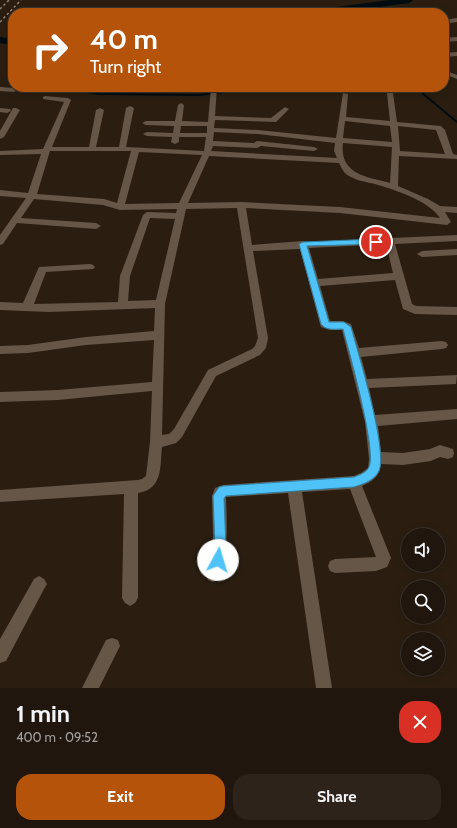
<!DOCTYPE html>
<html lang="en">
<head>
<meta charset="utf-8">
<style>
	body { margin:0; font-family:Cabin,sans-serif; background:#2d231b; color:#f1f3f6; height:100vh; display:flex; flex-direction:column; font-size:15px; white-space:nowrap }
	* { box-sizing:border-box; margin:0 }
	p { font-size:13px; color:#a29f9d }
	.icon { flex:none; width:22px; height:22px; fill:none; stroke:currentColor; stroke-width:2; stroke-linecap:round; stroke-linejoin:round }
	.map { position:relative; height:688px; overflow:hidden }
	.sheet { display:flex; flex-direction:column; background:#20160d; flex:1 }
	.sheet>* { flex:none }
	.hud { position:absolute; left:8px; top:8px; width:441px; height:84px; border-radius:16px; box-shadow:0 2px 10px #0003,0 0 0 1px #3d352e; background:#b45309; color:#fff; overflow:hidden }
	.controls { position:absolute; left:401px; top:528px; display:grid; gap:8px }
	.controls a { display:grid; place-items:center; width:44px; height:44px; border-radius:50%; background:#20160d; box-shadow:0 2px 10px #0003,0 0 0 1px #3d352e; font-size:20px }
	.pin { position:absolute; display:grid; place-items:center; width:34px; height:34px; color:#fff; margin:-17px; border:2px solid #fff; border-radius:50%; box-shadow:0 1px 4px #0007 }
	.me { position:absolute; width:44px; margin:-22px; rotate:6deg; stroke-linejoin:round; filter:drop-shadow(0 0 3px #0008) }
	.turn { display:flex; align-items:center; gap:14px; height:84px; padding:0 16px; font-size:18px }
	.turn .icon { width:52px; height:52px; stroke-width:2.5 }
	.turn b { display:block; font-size:28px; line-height:34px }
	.round { display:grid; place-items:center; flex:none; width:42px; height:42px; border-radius:16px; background:#2d231b }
	.headline { display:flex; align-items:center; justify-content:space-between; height:68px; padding:0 16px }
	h1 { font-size:24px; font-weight:800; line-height:30px }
	.button { display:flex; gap:8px; margin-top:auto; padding:8px 16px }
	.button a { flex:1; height:46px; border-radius:16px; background:#b45309; color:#fff; font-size:16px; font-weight:800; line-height:46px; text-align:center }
	.button a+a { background:#2d231b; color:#f1f3f6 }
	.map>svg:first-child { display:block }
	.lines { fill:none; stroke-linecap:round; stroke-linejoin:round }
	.stream { stroke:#000c10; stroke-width:2 }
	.river { fill:#000c10; fill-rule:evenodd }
	.street { fill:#655647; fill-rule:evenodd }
	.rail { stroke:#8c8176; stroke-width:1.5; stroke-dasharray:2.5 2.5; stroke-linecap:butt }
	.route { fill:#4fc3f7; stroke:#337fa1 }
</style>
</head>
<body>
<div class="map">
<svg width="457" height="688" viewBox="0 0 457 688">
	<rect width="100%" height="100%" fill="#2b1e11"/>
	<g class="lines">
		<path class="stream" d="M62,87L98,94L200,95L265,87
			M415,87L457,122"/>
		<path class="river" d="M390,0H413L409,3L334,13H291L295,10L329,8Z
			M0,37L13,39V45L0,43Z"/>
		<path class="street" d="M457,18V22L444,24V20Z
			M457,37V41L444,42V38Z
			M457,52V56L444,57V53Z
			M444,70L457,75V79L444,74Z
			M0,87L14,88L17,90L14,92L0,91Z
			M211,87H217L215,116L271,118L285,107L289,109L276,122L215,120L214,128L258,130L336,138L343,93L348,94L346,117L390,121L387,93L388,87H394L393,93L397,122L441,126L445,130L453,154L457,155V159L399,156L398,186L428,199L440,206L457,207V213L445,212L451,222L447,225L340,213L246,208L252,245L303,241L306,242L457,235V241L395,244L412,304L416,306L457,307V315L415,314L403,309L395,280L320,286L330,321H342L351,324L359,348L442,341L446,342L448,345L446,348L442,349L361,357L367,379L457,375L456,384L369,388L375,415L457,409V419L378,426L381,452L403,453L430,449L440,445L453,449L454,453L453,457L448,459L440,457L431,461L403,465L381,464C380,476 373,481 362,486L391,558L387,567L376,571L335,573L330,571L328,566L330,561L335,559L376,557L350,489L302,492L332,688H316L288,493L226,497C227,525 229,553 218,580L213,582L208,580L206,575L211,555L213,536L212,496L215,488L223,485L354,476L361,473L368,468L369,459L365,422L342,330H330L321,327L320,324L300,249L253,251L268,338L266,348L260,355L216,376L182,437L176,443L162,447C160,467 163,489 138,493V598L135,603L130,606L125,603L122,598L124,494L0,502V490L138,480L142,479L146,476L150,442L152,391L58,400L0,402V392L58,390L152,382L154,340L86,345L28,353L0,354V346L28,345L86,337L154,331L155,308L49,312L0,310V302L23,303L39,267L90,264L93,265L95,267L93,269L46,272L34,304L118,302L120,276L143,215L147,212L176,213L177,209L120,210L103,205L34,199L21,218L96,223L101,226L96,229L17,223L3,244L0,245V235L26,198L0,196V190L28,193L41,154L0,155V151L43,149L64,102L43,99V97L45,96L68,98L71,100L52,147H89L96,110L100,108L104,110L96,147H119L126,108L130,106L134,108L126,147L204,151L206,137H179V142L175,144L171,142L172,137L147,136L143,134L147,132L173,133L174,126L146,125L142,123L146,121H175L178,105L181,103L184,105L182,121L208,122ZM345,121L390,126L392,142L343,138ZM181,126H207V133H180ZM398,126L436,130L445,154L400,151ZM214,132L258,134L335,143L334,151L337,158L211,151L213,146L257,148L261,146L314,151L318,149L314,147L257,141L254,143L213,141ZM343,143L392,147L390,183C366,177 339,174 343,143ZM50,151H131L117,203L104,199L37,194ZM139,152L202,155L179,203L125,204ZM209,156L339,163C342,169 344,174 351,177C358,181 367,182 375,184C395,190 428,200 440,218L340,207L241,202L188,203ZM237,208L258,338L255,346L252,349L208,370L174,429L169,434L162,435L165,304L186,209ZM150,218L175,219L156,300L128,301L130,276ZM386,244L393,273L318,279L309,248Z
			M0,108L10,109L11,111L7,113L0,112Z
			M13,108H16L20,110L4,137L0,139V131Z
			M457,249V255L422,257L417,254L422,251Z
			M39,576L44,579L47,584L44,589L6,661L0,663V639L34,579Z
			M112,638L118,640L120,646L99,688H82L106,640Z"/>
		<path class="rail" d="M0,9L9,0
			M0,22L21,0"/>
	</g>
	<path class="route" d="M376,239L379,240V244L307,246L329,322H344L351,327C358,353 388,450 379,471C374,481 363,484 354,487L226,496L224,498L226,548L223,564L218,566L214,564L212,560L215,548L213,496L219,487L223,486L354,477C359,475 366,473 369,467C377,451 349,351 343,329C335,329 326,331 321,324L299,244L303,242Z"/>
</svg>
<div class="controls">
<a><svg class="icon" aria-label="sound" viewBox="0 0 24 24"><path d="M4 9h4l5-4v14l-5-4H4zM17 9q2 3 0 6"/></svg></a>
<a><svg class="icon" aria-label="search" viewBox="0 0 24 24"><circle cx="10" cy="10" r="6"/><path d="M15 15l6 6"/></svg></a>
<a><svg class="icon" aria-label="layers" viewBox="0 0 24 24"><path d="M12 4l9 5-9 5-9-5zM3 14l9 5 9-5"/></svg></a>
</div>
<div class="pin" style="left:376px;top:242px;background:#d93025"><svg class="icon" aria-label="arrive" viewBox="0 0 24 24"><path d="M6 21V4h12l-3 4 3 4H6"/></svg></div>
<svg class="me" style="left:218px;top:560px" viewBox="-20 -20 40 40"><circle r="19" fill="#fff"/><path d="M0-13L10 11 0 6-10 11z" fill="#4fc3f7"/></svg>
<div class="hud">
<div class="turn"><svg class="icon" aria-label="right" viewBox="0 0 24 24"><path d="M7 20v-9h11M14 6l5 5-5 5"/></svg><div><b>40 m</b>Turn right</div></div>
</div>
</div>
<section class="sheet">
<div class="headline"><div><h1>1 min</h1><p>400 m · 09:52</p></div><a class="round" style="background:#d93025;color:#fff"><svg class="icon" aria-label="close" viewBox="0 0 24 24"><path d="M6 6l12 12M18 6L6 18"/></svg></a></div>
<div class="button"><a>Exit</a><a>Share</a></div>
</section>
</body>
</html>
